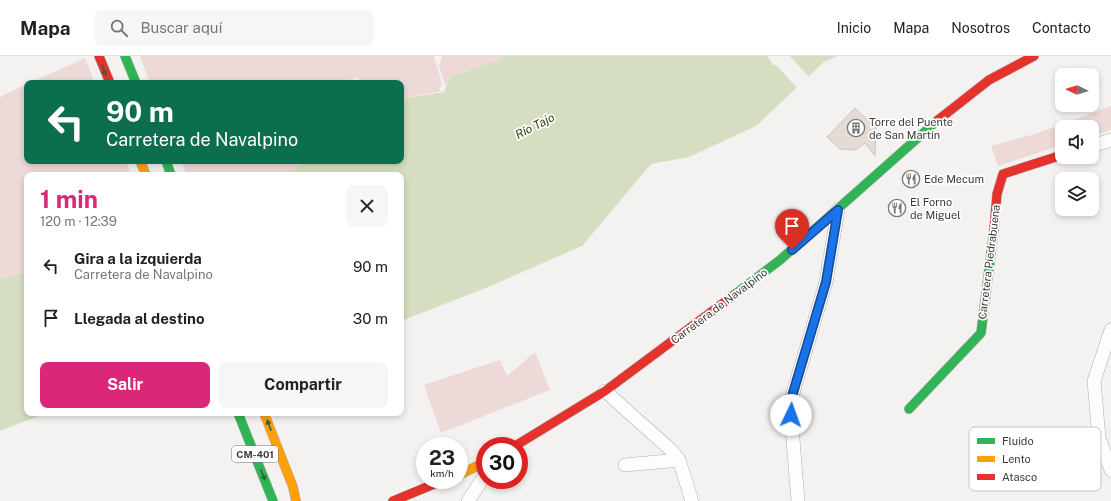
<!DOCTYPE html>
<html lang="es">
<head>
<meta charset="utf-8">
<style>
	body { margin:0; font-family:"Public Sans",sans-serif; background:#f6f6f6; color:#222; height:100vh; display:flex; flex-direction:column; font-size:15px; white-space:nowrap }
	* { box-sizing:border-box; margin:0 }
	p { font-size:13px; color:#767676 }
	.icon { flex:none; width:22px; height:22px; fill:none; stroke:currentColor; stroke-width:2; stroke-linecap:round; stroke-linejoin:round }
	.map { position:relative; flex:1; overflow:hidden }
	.details { position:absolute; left:24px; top:116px; width:380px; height:244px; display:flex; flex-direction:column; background:#fff; border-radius:8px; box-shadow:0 2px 6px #0003 }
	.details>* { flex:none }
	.banner { position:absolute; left:24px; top:24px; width:380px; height:84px; border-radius:8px; box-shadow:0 2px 6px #0003; background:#0b6e4f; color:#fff; overflow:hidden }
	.needle { width:26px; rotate:275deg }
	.fabs { position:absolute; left:1055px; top:12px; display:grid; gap:8px }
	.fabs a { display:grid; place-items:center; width:44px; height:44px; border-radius:8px; background:#fff; box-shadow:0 2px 6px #0003; font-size:20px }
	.speed { position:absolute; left:416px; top:381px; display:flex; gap:8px; font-size:20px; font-weight:700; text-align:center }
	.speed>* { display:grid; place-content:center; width:52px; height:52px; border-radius:50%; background:#fff; box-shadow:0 2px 6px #0003; line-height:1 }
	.speed small { font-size:10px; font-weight:400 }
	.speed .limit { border:6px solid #d22; background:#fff; color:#111 }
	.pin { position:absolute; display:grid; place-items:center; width:34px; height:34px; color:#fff; margin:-41px -17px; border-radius:50% 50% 50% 0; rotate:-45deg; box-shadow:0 0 4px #0007 }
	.pin .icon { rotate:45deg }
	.me { position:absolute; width:44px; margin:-22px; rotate:3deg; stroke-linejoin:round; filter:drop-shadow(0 0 3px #0008) }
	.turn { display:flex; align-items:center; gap:14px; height:84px; padding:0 16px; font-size:18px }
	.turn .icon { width:52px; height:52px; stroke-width:2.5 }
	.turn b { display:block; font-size:28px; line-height:34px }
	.round { display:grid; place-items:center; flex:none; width:42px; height:42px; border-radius:8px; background:#f6f6f6 }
	.headline { display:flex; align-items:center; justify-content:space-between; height:68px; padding:0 16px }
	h1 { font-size:24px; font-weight:700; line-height:30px; color:#db2777 }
	.action { display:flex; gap:8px; margin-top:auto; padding:8px 16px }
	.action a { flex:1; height:46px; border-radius:8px; background:#db2777; color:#fff; font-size:16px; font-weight:700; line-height:46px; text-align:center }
	.action a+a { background:#f6f6f6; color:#222 }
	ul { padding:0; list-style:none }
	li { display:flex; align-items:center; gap:12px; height:52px; padding:0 16px }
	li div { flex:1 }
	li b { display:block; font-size:15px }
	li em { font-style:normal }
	header { display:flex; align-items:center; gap:24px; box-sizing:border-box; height:56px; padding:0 20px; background:#fff; border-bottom:1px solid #e0e0e0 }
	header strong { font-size:19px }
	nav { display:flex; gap:22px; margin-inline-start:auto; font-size:14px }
	.search { width:280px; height:36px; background:#f6f6f6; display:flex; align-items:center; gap:10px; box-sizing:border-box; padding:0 14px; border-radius:8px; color:#767676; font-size:15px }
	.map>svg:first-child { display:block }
	.green { fill:#edd9d7 }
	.water { fill:#d5dec0 }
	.pier { fill:#f4f2f0 }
	.building { fill:#e4dbd6; stroke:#c9c8c7 }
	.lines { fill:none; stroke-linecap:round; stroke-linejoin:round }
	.street-casing { stroke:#b1b0af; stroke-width:14 }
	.fast-casing { stroke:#b1b0af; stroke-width:10 }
	.slow-casing { stroke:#b1b0af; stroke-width:10 }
	.jam-casing { stroke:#b1b0af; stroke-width:10 }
	.street { stroke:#fdfdfd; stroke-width:13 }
	.fast { stroke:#30b455; stroke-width:9 }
	.slow { stroke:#ff9f0a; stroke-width:9 }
	.jam { stroke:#e5322d; stroke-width:9 }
	.oneway { fill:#385f41 }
	.route-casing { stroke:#114b97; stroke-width:10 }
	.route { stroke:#1a73e8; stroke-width:7 }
	.labels { text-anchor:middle; stroke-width:3.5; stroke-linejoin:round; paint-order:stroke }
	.shield { fill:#fff; stroke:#767574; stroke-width:1 }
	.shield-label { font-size:10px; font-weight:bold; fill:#3b3a39 }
	.poi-label { font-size:11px; fill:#3b3a39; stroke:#fff; text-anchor:start }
	.street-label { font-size:11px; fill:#3b3a39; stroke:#fff }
	.water-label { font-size:12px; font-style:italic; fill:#313c0c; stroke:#fff }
	.key { fill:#fff; stroke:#c4c4c4; stroke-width:1 }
	.key-label { font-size:11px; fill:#3b3a39 }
</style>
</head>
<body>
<header>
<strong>Mapa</strong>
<div class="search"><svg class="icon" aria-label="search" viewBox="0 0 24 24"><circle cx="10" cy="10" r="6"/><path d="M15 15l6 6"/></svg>Buscar aquí</div>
<nav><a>Inicio</a><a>Mapa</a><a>Nosotros</a><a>Contacto</a></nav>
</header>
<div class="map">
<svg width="1111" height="445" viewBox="0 0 1111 445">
	<rect width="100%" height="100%" fill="#f4f2f0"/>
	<path class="green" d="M140,0H434L442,28L439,33L442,35L401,43V27H360L358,21L339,27H150Z
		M442,0H504L498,4L450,21L446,31L439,11Z
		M85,2L95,27H30Z
		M27,28V105H126L131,119H27V216L0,223V41Z
		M1111,50V74L1092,80V71H1062V89L998,110L991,90L1035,78Z
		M181,105H304L288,119H187Z
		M535,296L550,334L441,377L424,329L500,304L507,320Z"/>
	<path class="water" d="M504,0H838L824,6L756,70L689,101L651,108L582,190L488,231L401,265V119H288L304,105H401V43L444,36L450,21L498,4Z
		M27,216V357H53L41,359L0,375V223Z"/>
	<path class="pier" d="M767,0H790L810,22L798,33L776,9L774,10Z"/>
	<path class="building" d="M855,52L876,72L875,100L865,87L856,94L840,93L827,81Z"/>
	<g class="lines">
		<defs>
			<path id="street" d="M1092,90L1111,84
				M1111,274L1094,325L1099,382L1111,414
				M605,335L672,395L679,404L692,445
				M625,409L679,404
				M468,445L485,419
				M798,445L790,347L826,226L838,154"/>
			<path id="fast" d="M125,0L136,27
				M166,105L171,119
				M734,239L780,204L938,64
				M909,353L981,277L994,173
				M238,357L273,445"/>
			<path id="slow" d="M140,105L146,119
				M264,357L293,431L296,445
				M463,417L485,406
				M459,419L463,417"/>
			<path id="jam" d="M99,0L110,27
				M938,64L989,24L1034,0
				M994,173L997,138L1003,118L1062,99
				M515,390L605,335L734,239
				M393,445L444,424"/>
		</defs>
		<use href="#street" class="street-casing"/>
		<use href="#fast" class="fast-casing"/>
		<use href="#slow" class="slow-casing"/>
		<use href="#jam" class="jam-casing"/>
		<use href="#street" class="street"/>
		<use href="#fast" class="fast"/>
		<use href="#slow" class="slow"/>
		<use href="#jam" class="jam"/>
	</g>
	<defs><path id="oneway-solid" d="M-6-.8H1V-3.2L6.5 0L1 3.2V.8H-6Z"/></defs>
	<g class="oneway">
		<use href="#oneway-solid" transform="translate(104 14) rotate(68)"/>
		<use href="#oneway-solid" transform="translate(269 369) rotate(-111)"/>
		<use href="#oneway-solid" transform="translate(263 419) rotate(69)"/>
	</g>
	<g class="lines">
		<defs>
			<path id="route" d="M791,359L790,347L826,226L838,154L792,194"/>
		</defs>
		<use href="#route" class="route-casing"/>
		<use href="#route" class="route"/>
	</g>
	<defs>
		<symbol id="building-ring" viewBox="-11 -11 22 22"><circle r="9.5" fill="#fff" stroke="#7c7a79" stroke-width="1.5"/><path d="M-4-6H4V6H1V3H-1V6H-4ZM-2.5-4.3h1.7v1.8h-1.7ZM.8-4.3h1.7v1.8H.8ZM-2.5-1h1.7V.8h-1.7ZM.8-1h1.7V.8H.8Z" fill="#7c7a79"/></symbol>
		<symbol id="restaurant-ring" viewBox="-11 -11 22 22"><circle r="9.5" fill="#fff" stroke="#7c7a79" stroke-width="1.5"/><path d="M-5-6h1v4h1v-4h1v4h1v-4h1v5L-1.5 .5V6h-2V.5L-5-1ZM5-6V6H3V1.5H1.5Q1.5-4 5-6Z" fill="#7c7a79"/></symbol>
	</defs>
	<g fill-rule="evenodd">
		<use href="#building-ring" x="846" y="62" width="20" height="20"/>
		<use href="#restaurant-ring" x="901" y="113" width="20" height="20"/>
		<use href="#restaurant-ring" x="887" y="142" width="20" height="20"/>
	</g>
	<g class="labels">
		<rect class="shield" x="232" y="390" width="46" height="16" rx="3"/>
		<g class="shield-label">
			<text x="255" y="402">CM-401</text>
		</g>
		<g class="poi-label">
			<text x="869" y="70">Torre del Puente<tspan x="869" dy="13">de San Martín</tspan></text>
			<text x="924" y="127">Ede Mecum</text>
			<text x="910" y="150">El Forno<tspan x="910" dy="13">de Miguel</tspan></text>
		</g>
		<g class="street-label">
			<text transform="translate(989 206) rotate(-83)" y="4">Carretera Piedrabuena</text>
			<text transform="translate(719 250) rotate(-37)" y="4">Carretera de Navalpino</text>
		</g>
		<g class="water-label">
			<text transform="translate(535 70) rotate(-27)" y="4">Río Tajo</text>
		</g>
	</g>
	<rect x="969" y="371" width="132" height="64" rx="6" class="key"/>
	<rect x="977" y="382" width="18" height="6" fill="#30b455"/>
	<rect x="977" y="400" width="18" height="6" fill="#ff9f0a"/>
	<rect x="977" y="418" width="18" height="6" fill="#e5322d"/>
	<g class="key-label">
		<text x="1002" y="389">Fluido</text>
		<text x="1002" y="407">Lento</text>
		<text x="1002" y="425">Atasco</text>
	</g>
</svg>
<div class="fabs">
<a><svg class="needle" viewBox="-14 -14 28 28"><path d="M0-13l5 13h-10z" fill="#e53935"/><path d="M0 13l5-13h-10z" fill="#767676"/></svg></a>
<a><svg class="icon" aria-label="sound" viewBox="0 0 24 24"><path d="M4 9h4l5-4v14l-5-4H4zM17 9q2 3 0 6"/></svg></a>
<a><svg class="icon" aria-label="layers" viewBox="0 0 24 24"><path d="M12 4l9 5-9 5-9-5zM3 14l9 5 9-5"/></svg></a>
</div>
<div class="speed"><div>23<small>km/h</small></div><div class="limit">30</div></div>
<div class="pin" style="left:792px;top:194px;background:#d93025"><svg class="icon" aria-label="arrive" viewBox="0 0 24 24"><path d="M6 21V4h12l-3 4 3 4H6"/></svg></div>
<svg class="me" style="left:791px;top:359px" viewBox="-20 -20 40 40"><circle r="19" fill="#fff"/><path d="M0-13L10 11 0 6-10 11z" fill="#1a73e8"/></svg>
<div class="banner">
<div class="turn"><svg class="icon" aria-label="left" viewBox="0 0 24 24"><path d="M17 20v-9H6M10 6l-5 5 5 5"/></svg><div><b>90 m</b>Carretera de Navalpino</div></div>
</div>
<section class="details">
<div class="headline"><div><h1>1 min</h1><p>120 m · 12:39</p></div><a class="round"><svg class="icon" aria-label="close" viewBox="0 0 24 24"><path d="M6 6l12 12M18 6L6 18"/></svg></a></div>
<ul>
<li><svg class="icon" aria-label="left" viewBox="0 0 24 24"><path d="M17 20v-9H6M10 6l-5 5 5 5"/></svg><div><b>Gira a la izquierda</b><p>Carretera de Navalpino</p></div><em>90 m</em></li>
<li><svg class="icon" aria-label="arrive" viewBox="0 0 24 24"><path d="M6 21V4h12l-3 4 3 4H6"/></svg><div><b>Llegada al destino</b></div><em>30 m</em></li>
</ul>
<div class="action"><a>Salir</a><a>Compartir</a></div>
</section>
</div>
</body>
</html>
